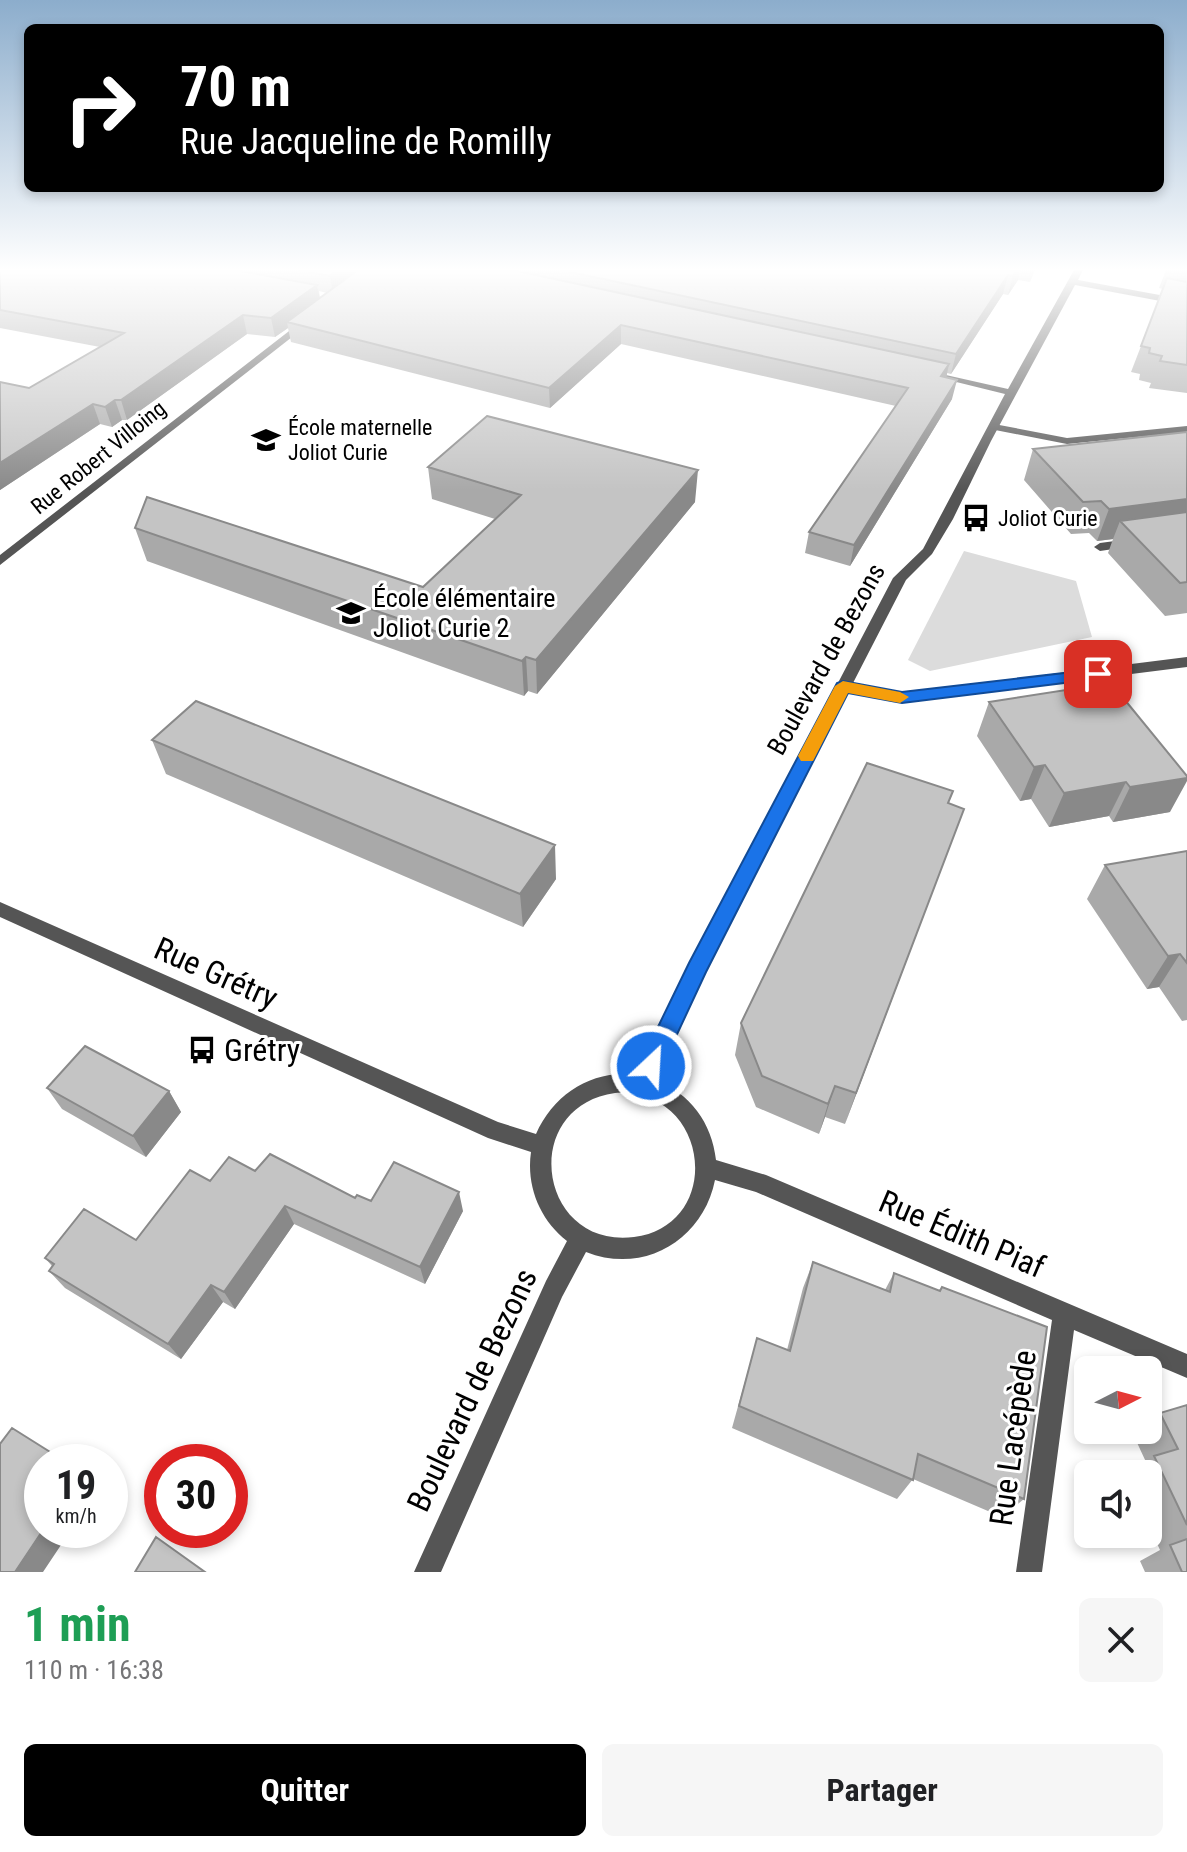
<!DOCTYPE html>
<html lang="fr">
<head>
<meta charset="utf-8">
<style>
	body { margin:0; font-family:"Roboto Condensed",sans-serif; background:#f6f6f6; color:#202124; height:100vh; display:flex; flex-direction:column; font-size:30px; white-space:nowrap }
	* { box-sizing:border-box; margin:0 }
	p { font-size:26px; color:#757577 }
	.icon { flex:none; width:44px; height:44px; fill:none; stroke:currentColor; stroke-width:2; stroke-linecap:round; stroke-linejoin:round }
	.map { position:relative; height:1572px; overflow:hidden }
	.side { display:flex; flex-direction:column; background:#fff; flex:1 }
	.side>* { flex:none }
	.hud { position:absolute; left:24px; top:24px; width:1140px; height:168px; border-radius:12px; box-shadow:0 4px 12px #0003; background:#000; color:#fff; overflow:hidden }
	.needle { width:52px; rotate:84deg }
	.controls { position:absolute; left:1074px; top:1356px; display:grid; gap:16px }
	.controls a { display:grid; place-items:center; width:88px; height:88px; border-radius:12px; background:#fff; box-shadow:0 4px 12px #0003; font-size:40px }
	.speed { position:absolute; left:24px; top:1444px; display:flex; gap:16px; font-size:40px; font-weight:700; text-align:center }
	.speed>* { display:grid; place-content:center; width:104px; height:104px; border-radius:50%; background:#fff; box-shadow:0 4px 12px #0003; line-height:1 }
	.speed small { font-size:20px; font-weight:400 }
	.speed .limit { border:12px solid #d22; background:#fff; color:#111 }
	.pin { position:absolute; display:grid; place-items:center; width:68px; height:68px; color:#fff; margin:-34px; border-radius:16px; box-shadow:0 4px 12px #0006 }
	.me { position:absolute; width:88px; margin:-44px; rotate:25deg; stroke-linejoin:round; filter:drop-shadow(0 0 6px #0008) }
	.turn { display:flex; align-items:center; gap:28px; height:168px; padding:0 24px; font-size:36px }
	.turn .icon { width:104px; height:104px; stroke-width:2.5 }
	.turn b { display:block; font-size:56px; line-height:68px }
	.round { display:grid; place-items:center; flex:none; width:84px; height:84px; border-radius:12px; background:#f6f6f6 }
	.head { display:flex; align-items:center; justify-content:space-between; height:136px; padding:0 24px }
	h1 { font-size:48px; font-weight:700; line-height:60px; color:#1e9e55 }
	.button { display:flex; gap:16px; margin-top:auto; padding:16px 24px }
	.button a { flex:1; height:92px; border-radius:12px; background:#000; color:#fff; font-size:32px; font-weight:700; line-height:92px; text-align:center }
	.button a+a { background:#f6f6f6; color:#202124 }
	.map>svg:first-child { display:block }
	.green { fill:#dcdcdc }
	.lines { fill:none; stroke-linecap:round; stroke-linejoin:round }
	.lane { fill:#555; fill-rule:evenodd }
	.street { fill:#555; fill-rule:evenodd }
	.wall { fill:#a9a9a9; fill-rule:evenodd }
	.shaded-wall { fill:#898989 }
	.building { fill:#c4c4c4; stroke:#898989; stroke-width:2 }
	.route { fill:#1a73e8; stroke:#114b97; stroke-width:2 }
	.slow { fill:#f59e0b }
	.labels { text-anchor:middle; stroke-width:6; stroke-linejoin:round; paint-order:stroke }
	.far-poi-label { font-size:22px; fill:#000; stroke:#fff; text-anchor:start }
	.far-street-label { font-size:22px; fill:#000; stroke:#fff }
	.poi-label { font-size:26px; fill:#000; stroke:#fff; text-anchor:start }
	.street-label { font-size:26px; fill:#000; stroke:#fff }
	.near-street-label { font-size:32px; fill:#000; stroke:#fff }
	.near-poi-label { font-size:32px; fill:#000; stroke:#fff; text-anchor:start }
</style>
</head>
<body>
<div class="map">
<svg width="1187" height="1572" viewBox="0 0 1187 1572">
	<rect width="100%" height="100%" fill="#fff"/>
	<path class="green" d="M964,551L1076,581L1092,637L930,671L908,660Z"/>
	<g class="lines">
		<path class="lane" d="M994,424L1067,438L1187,426V432L1067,444L990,429L989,427Z
			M1130,539L1134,540V546L1100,551L1094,547L1100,543Z"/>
		<path class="street" d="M1074,270H1083L1078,280L1187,300V306L1075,285L991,441L953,519L932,554L906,580L853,683L902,693L1187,657V667L902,703L848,692L705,972L655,1080C690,1093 712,1123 716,1160L766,1175L1187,1354V1378L1074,1330L1042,1572H1016L1052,1320L756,1192L715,1180C703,1240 644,1275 586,1252L562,1297L441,1572H414L546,1281L567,1241C540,1220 526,1186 531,1152L488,1138L0,917V902L498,1122L536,1134C554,1094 592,1069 637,1075L690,965L893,578L923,549L1005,394L932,376L937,373L1008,389ZM615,1093C711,1088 725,1225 634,1237C538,1249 518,1107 615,1093Z
			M302,321L310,323L0,565V555Z"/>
	</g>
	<path class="wall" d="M0,270H1035L1030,282L1018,280L1008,295L1003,294L951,374L947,373L946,377L952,399L850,566L805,553L809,532L896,406L621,344L550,408L291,342L288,328L275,337L247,334L127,420H122L112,427L100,424L0,490V382L29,388L100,347L0,328ZM319,291L327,293L320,298Z
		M1166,270H1187V393L1149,388L1151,383L1139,380L1140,374L1131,372L1163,289L1159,288Z
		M1187,432V613L1165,616L1108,553L1113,539L1097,541L1089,533L1071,534L1024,480L1033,449Z
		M428,467L695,502L537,694L528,691L524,696L147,561L135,528L423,587L495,519L432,499Z
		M1111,683L1170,812L1113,822L1109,816L1049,827L1031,799L1020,801L977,736L989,702Z
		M152,740L556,879L523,927L166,774Z
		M949,804L951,843L845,1124L825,1117L819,1134L756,1107L735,1055L741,1023Z
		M1187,851V1020L1182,1021L1159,987L1147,989L1087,899L1105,865Z
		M47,1088L169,1091L181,1112L146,1157L62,1109Z
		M255,1171L355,1198L463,1211L425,1284L294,1224L235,1309L223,1302L181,1359L65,1288L49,1271L52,1266L45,1258L136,1240L210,1181Z
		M813,1262L885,1290L894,1273L939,1291L942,1287L1024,1499L1002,1517L913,1479L897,1499L732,1428L757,1338L787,1350L803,1288Z
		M1187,1405V1572H1145L1140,1561L1160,1550L1148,1524V1474H1129L1146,1462L1133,1434L1138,1430H1148V1422L1160,1413Z"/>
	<path class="shaded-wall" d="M337,270H364L333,294L330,276Z
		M1017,270H1020L1018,280L1008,295L1013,276Z
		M1008,275L1003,294L951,374L956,354Z
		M317,285L321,304L287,322L288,328L275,337L271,318Z
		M243,315L247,334L127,420L121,400Z
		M621,325V344L550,408L549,388Z
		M949,364L945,384L941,376Z
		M957,380L952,399L850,566L854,545Z
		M115,400L122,420L112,427L105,407Z
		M93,404L100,424L0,490V463Z
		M698,470L695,502L537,694L536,660Z
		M1187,499V529L1120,521L1113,539L1097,541L1109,509Z
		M526,657L528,691L524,696L522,661Z
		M1045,765L1031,799L1020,801L1034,767Z
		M1187,778V781L1170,812L1113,822L1130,787Z
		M1126,782L1109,816L1049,827L1064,793Z
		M964,809L951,843L845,1124L856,1093Z
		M555,845L556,879L523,927L520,894Z
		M1180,954L1159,987L1147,989L1168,956Z
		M835,1086L825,1117L819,1134L828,1104Z
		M169,1091L181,1112L146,1157L133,1136Z
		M459,1192L463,1211L425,1284L420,1267Z
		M285,1206L294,1224L235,1309L224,1292Z
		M211,1285L223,1302L181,1359L168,1344Z
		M43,1530H71L43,1572H15Z"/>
	<path class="building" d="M0,270H235L317,285L271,318L243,315L121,400H115L105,407L93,404L0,463V382L29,388L124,333L0,310Z
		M299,270H337L330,276Z
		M358,270H513L949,364L941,376L957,380L854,545L809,532L908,388L621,325L549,388L287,322Z
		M561,270H1017L1013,276L1008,275L956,354Z
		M1167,278L1187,282V365L1160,361L1162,356L1149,353L1150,348L1141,346Z
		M487,416L698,470L536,660L526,657L522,661L135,528L147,497L423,587L521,495L428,467Z
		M1187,432V499L1109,509L1101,501L1083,502L1033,449Z
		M1187,512V582L1180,583L1120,521Z
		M1111,683L1187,776V778L1130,787L1126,782L1064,793L1045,765L1034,767L989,702Z
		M196,701L555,845L520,894L152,740Z
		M867,763L953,791L948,803L964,809L856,1093L835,1086L828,1104L762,1076L741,1023Z
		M1187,851V963L1180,954L1168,956L1105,865Z
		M85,1046L169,1091L133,1136L47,1088Z
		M270,1154L355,1198L357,1195L371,1201L394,1162L459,1192L420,1267L285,1206L224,1292L211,1285L168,1344L49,1271L54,1264L45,1258L84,1209L136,1240L190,1170L210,1181L229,1157L255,1171Z
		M813,1262L890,1292L894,1273L940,1291L942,1287L1047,1327L1024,1499L918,1454L913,1480L739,1406L757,1338L790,1351Z
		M1187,1405V1525L1154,1456L1178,1449L1160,1413Z
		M12,1428L66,1462H42V1530H43L15,1572H0V1444Z
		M156,1537L205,1572H135Z
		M1187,1539V1572H1182L1170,1545Z"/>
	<linearGradient id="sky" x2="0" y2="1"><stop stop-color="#8cadcc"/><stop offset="0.55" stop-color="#fff"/><stop offset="1" stop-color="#fff" stop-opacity="0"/></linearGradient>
	<rect width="1187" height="490" fill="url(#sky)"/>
	<path class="route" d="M1098,669L1104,671L1106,674L1104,678L902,703L848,693L706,972L659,1073L651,1076L643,1073L639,1066L689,963L837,683L843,681L902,692Z"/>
	<path class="slow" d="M843,681L900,692L909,697L900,703L848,693L813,761H801L798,756L835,686Z"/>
	<defs>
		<symbol id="school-bare" viewBox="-9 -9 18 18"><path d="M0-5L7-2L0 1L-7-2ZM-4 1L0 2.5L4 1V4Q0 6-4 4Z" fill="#000" stroke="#fff" stroke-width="2.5" paint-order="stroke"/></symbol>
		<symbol id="bus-bare" viewBox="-9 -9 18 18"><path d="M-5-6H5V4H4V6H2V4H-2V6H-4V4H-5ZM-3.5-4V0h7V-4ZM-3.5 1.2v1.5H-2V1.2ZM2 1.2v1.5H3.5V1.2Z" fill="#000" stroke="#fff" stroke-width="2.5" paint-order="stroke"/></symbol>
	</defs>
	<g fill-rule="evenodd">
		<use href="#school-bare" x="246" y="420" width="40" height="40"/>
		<use href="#bus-bare" x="956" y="498" width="40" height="40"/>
		<use href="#school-bare" x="331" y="593" width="40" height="40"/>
		<use href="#bus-bare" x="182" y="1030" width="40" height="40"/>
	</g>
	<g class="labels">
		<g class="far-poi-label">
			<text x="288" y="435">École maternelle<tspan x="288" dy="25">Joliot Curie</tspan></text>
			<text x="998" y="526">Joliot Curie</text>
		</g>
		<g class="far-street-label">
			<text transform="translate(98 457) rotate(-39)" y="8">Rue Robert Villoing</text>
		</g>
		<g class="poi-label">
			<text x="373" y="607">École élémentaire<tspan x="373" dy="30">Joliot Curie 2</tspan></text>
		</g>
		<g class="street-label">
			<text transform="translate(826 659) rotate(-61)" y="9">Boulevard de Bezons</text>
		</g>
		<g class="near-street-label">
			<text transform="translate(216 973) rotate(24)" y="11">Rue Grétry</text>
			<text transform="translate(962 1234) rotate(23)" y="11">Rue Édith Piaf</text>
			<text transform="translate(472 1390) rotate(-65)" y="11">Boulevard de Bezons</text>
			<text transform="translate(1013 1438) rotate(-82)" y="11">Rue Lacépède</text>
		</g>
		<g class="near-poi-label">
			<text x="224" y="1061">Grétry</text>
		</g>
	</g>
</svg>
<div class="controls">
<a><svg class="needle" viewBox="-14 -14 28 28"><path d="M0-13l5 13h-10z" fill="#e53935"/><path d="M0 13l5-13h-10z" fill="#757577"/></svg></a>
<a><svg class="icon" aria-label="sound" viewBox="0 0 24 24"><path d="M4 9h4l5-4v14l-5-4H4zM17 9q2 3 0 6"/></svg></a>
</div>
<div class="speed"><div>19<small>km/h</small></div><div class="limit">30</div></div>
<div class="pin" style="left:1098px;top:674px;background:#d93025"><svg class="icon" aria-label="arrive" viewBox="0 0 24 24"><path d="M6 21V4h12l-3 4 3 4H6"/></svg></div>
<svg class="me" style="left:651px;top:1066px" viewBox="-20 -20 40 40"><circle r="17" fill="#1a73e8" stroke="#fff" stroke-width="3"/><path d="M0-11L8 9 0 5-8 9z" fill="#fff"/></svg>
<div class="hud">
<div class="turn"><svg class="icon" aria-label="right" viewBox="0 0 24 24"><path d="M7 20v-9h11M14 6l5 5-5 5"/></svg><div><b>70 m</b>Rue Jacqueline de Romilly</div></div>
</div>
</div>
<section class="side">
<div class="head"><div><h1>1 min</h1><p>110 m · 16:38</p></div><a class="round"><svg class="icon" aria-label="close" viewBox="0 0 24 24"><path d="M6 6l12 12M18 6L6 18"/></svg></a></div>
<div class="button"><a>Quitter</a><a>Partager</a></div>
</section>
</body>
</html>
